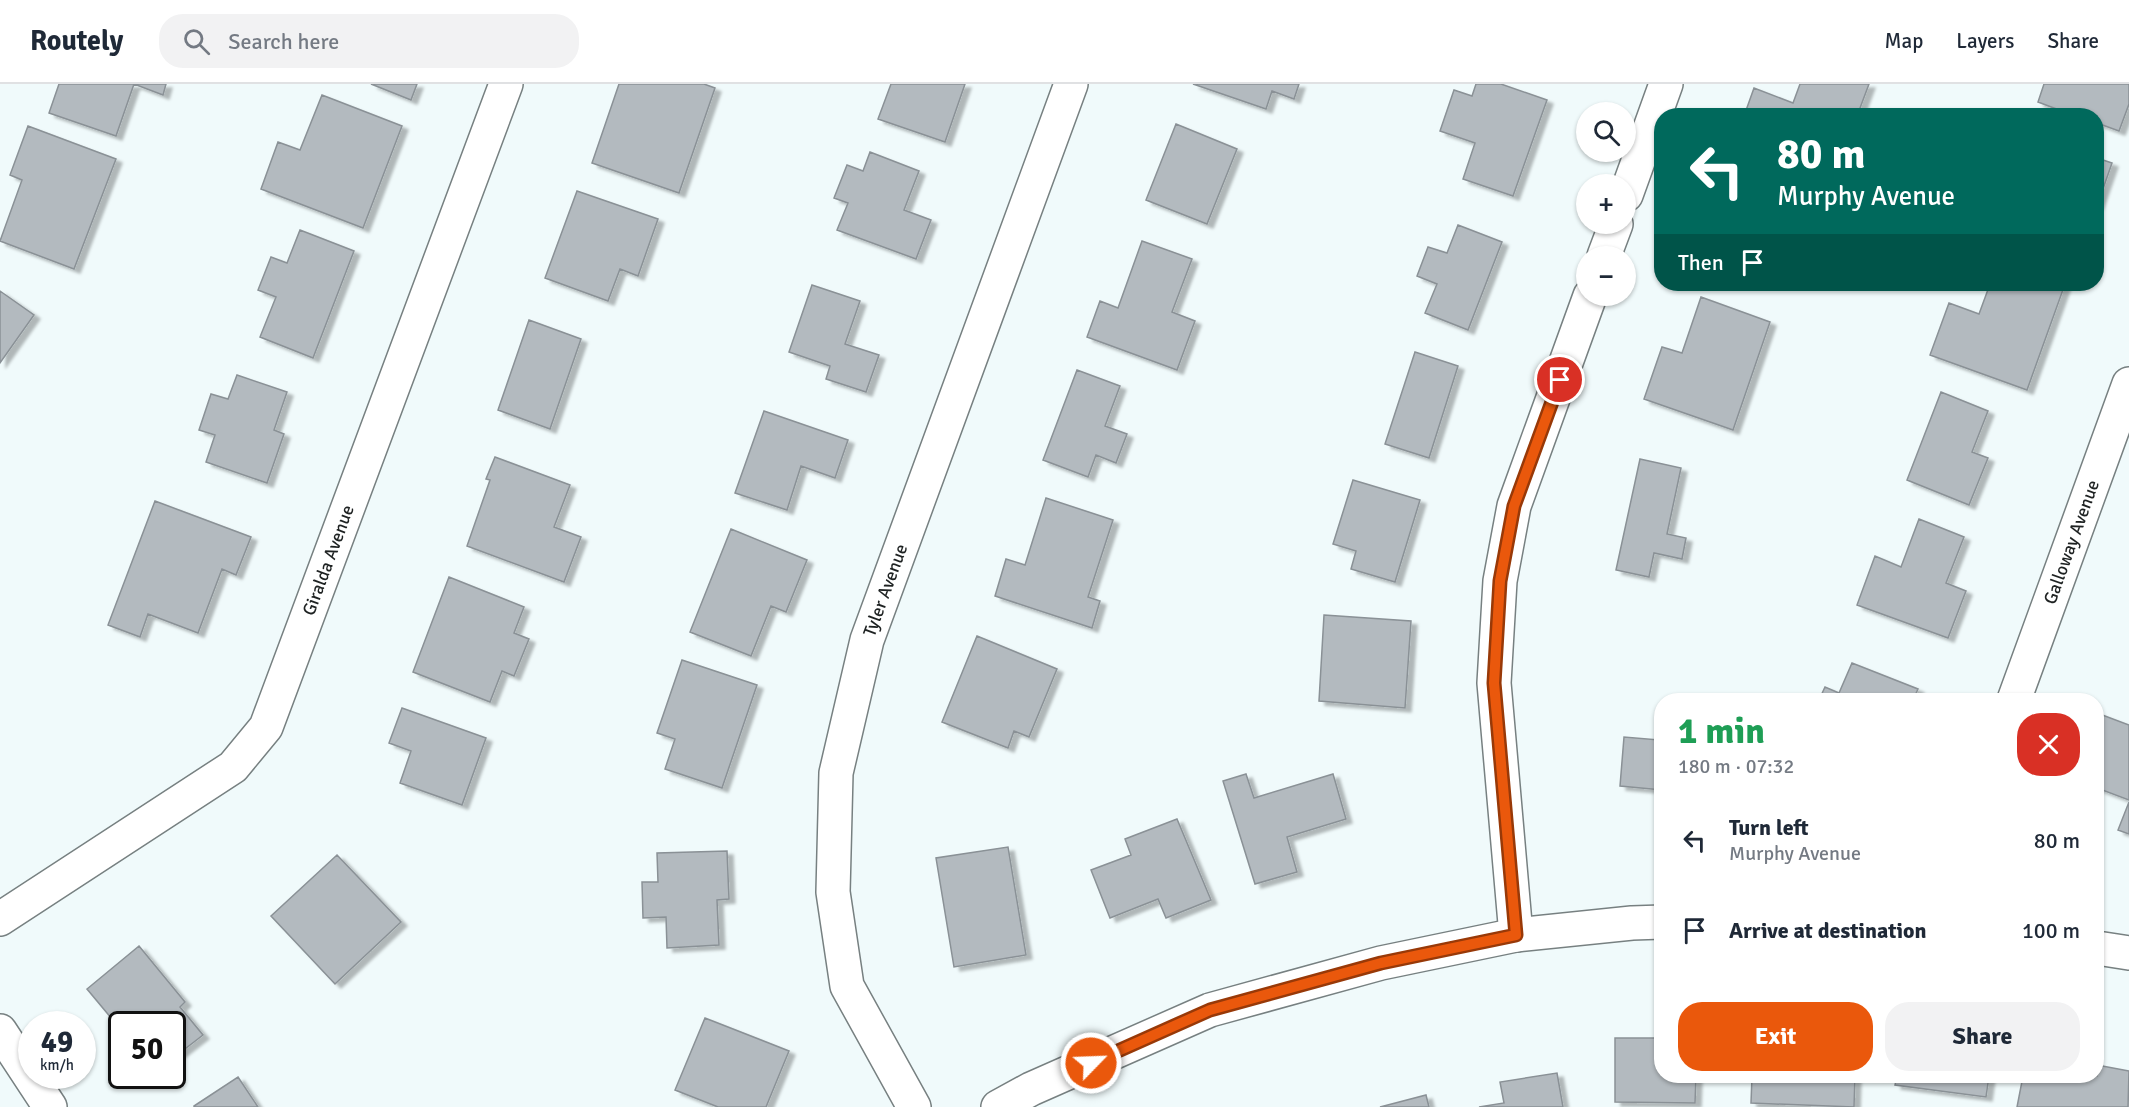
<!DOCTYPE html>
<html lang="en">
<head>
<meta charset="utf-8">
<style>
	body { margin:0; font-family:Signika,sans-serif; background:#f2f2f3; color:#1f2937; height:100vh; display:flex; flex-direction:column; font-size:22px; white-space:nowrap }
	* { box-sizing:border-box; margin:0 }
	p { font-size:20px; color:#747a83 }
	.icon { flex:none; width:33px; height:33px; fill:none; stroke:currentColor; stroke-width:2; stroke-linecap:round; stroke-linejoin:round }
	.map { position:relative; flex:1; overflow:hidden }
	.details { position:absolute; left:1654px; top:609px; width:450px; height:390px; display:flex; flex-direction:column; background:#fff; border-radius:24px; box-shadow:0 2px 4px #0004 }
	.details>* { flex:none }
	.top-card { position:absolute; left:1654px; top:24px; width:450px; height:183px; border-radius:24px; box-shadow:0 2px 4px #0004; background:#00695c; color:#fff; overflow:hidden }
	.controls { position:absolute; left:1576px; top:18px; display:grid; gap:12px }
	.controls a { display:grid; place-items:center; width:60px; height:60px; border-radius:50%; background:#fff; box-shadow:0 2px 4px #0004; font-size:30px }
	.speed { position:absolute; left:18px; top:927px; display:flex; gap:12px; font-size:30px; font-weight:700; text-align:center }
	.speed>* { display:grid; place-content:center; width:78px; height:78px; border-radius:50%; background:#fff; box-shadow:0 2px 4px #0004; line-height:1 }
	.speed small { font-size:15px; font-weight:400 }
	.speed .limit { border:3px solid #111; border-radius:9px; background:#fff; color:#111 }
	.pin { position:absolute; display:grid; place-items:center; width:51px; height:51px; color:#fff; margin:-26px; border:3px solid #fff; border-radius:50%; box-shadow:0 2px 6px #0007 }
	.me { position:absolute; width:66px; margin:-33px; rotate:66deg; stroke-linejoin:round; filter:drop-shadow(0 0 4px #0008) }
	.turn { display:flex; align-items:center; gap:21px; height:126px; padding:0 24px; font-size:27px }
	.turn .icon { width:78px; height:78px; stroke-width:2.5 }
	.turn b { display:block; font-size:42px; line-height:51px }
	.then { display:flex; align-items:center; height:57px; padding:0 24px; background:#0003; gap:12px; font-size:22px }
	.round { display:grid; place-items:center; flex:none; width:63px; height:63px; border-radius:24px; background:#f2f2f3 }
	.headline { display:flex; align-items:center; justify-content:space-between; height:102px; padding:0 24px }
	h1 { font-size:36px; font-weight:700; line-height:45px; color:#1e9e55 }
	.action { display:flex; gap:12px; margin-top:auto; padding:12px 24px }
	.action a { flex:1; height:69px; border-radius:24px; background:#ea580c; color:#fff; font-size:24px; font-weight:700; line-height:69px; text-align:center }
	.action a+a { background:#f2f2f3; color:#1f2937 }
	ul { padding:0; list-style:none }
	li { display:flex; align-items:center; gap:18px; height:90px; padding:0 24px }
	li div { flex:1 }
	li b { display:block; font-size:22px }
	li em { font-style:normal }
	header { display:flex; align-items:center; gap:36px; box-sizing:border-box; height:84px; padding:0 30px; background:#fff; border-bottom:2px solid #e0e1e3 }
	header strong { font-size:28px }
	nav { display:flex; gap:33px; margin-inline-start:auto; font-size:21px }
	.search { width:420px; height:54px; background:#f2f2f3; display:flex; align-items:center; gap:15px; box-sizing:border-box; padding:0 21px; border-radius:24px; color:#747a83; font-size:22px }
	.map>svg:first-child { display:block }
	.building { fill:#b3babf; stroke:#8a9196; stroke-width:1.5; filter:url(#shadow) }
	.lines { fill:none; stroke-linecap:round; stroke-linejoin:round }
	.street-casing { stroke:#778081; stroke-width:36 }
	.secondary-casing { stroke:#778081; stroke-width:36 }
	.street { stroke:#fff; stroke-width:33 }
	.secondary { stroke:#fff; stroke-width:33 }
	.route-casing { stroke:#983908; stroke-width:15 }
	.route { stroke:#ea580c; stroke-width:10 }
	.labels { text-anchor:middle; stroke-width:4.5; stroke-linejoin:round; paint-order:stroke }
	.street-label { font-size:18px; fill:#1e2222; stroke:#fff }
</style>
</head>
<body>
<header>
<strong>Routely</strong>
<div class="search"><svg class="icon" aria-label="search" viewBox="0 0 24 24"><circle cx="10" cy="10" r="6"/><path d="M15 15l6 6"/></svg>Search here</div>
<nav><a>Map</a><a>Layers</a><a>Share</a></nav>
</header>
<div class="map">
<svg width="2129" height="1023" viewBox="0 0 2129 1023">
	<defs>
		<filter id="shadow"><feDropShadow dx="6" dy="4" stdDeviation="1.5" flood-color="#0004"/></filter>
	</defs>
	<rect width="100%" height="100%" fill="#f0fafb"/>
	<path class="building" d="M59,0H166L163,11L134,0L116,52L49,29Z
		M371,0H417L411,16Z
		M619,0H704L715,4L679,109L592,79Z
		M891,0H965L945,58L878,35Z
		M1193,0H1299L1294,15L1272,7L1266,25Z
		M1476,0H1501L1547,16L1513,112L1463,95L1475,59L1440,47L1454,6L1472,12Z
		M1800,0H1869L1857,32H1744L1754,4L1793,19Z
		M2044,0H2129V20L2119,47L2097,39V32H2075L2038,18Z
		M322,11L402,42L363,144L261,105L278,58L300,66Z
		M1176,40L1237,65L1207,140L1146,116Z
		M28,42L116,75L74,185L0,157L22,96L10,91Z
		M870,68L919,87L904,126L931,136L916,175L837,146L848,119L834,114L847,81L863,87Z
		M2097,74L2112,79L2097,122Z
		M577,107L658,135L638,192L620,185L608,217L545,194Z
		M1458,141L1502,158L1468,246L1425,229L1437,200L1417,192L1428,163L1447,169Z
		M300,146L354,167L313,274L260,253L276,213L258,206L271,173L287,179Z
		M1142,157L1192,175L1172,228L1195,237L1177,286L1087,253L1100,217L1118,224Z
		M1990,200H2065L2027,306L1930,271L1949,219L1979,230Z
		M812,201L860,217L845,260L879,271L866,308L826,295L830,282L789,268Z
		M0,207L34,231L0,279Z
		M1701,213L1770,238L1733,346L1644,315L1662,263L1682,269Z
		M529,236L581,255L550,345L498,326Z
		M1415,268L1458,282L1429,374L1385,360Z
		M1077,286L1120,302L1105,342L1127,350L1116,379L1096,371L1088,393L1043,376Z
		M237,291L287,308L274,346L284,350L267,399L206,378L215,351L199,346L211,310L228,315Z
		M1941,308L1988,327L1972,368L1988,374L1969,421L1907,396Z
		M764,327L848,356L835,394L801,382L787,426L735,409Z
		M495,373L570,401L554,443L581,453L564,498L467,462L490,396L486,395Z
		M1640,375L1681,384L1667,450L1686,454L1682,475L1654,469L1649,493L1616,486Z
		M1353,396L1420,416L1395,498L1351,485L1356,467L1333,460Z
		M1046,414L1113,436L1088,513L1100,517L1092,544L995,512L1006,475L1025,481Z
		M155,417L251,453L236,491L222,485L198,549L148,530L140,553L108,541Z
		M1919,435L1964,453L1946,499L1966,507L1948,554L1857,521L1875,472L1901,483Z
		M731,445L807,476L786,528L771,522L751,572L690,548Z
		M449,493L524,523L514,549L529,555L514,592L502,587L490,618L413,588Z
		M1324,531L1411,537L1405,624L1319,617Z
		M977,552L1057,585L1029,653L1014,647L1008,664L942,638Z
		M682,576L757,601L722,704L665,685L675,655L657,649Z
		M1852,579L1918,605L1913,616H1819L1825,603L1839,609Z
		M402,624L486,654L462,721L400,699L411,667L389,659Z
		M2097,629L2129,641V716L2097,704Z
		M1661,631L1662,706L1620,702L1624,653L1659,656Z
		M1246,690L1254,714L1333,690L1346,735L1287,753L1297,788L1255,800L1223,697Z
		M2129,718V750L2118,746Z
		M1177,735L1211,816L1166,834L1158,815L1110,834L1091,786L1131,771L1125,755Z
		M1008,763L1026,871L954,883L936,774Z
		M727,767L729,815L717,816L719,861L667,864L666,833L643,834L642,798H658L657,769Z
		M337,771L401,838L335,900L271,832Z
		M139,862L185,918L180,923L203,951L172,975V940H122V947L87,905Z
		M705,934L789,967L766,1023H718L675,1006Z
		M1615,954H1662V992H1696L1695,1019L1615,1018Z
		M2097,981L2129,987L2128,1023H2017L2023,992H2097Z
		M1557,989L1563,1023H1479L1504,1019L1500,998Z
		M1752,992H1855L1854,1023L1751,1019Z
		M1897,992H1989L1986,1013L1895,1001Z
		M238,993L258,1023H194V1022Z
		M1426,1011L1429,1023H1380Z"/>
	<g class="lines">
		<defs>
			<g id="street">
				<path d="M1626,111L1666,0"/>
				<path d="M1604,172L1616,140"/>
				<path id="s1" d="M2014,616L2129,300"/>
				<path id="s2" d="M0,835L233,683L266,643L506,0"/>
				<path d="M1516,851L1494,599L1500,497L1514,422L1590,212"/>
				<path d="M0,947L50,1023"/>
				<path id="s3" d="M914,1023L847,902L833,808L836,689L867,556L1071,0"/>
			</g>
			<path id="secondary" d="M2097,864L2129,869
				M998,1023L1031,1005L1210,926L1381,879L1516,851L1632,839L1662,838"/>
		</defs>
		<use href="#street" class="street-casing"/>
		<use href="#secondary" class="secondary-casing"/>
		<use href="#street" class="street"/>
		<use href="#secondary" class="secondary"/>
	</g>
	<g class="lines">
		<defs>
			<path id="route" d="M1091,979L1210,926L1381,879L1516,851L1494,599L1500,497L1514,422L1560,296"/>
		</defs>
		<use href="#route" class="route-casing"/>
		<use href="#route" class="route"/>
	</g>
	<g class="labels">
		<g class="street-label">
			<text dy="6" stroke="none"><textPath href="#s1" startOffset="168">Galloway Avenue</textPath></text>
			<text dy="6" stroke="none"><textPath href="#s2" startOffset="508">Giralda Avenue</textPath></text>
			<text dy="6" stroke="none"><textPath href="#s3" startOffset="542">Tyler Avenue</textPath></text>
		</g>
	</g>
</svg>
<div class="controls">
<a><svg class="icon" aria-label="search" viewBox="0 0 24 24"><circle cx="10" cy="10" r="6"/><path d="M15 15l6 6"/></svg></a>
<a>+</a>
<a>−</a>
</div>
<div class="speed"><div>49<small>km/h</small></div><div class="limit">50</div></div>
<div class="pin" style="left:1560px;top:296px;background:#d93025"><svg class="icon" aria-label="arrive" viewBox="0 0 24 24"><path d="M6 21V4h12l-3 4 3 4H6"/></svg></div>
<svg class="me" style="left:1091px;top:979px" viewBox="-20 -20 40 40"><circle r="17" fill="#ea580c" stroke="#fff" stroke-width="3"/><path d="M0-11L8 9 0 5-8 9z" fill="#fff"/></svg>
<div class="top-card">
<div class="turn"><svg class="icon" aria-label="left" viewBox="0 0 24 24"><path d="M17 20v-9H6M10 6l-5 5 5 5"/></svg><div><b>80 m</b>Murphy Avenue</div></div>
<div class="then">Then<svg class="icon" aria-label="arrive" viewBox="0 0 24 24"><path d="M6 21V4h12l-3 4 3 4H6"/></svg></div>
</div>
<section class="details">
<div class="headline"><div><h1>1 min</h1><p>180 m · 07:32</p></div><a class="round" style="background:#d93025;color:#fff"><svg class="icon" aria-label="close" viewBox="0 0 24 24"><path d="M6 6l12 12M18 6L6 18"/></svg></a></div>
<ul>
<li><svg class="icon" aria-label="left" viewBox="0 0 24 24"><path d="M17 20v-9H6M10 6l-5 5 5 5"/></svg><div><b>Turn left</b><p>Murphy Avenue</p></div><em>80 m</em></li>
<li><svg class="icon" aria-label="arrive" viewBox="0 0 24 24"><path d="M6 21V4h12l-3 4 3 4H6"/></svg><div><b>Arrive at destination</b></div><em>100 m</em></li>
</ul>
<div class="action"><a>Exit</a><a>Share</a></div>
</section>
</div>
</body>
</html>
